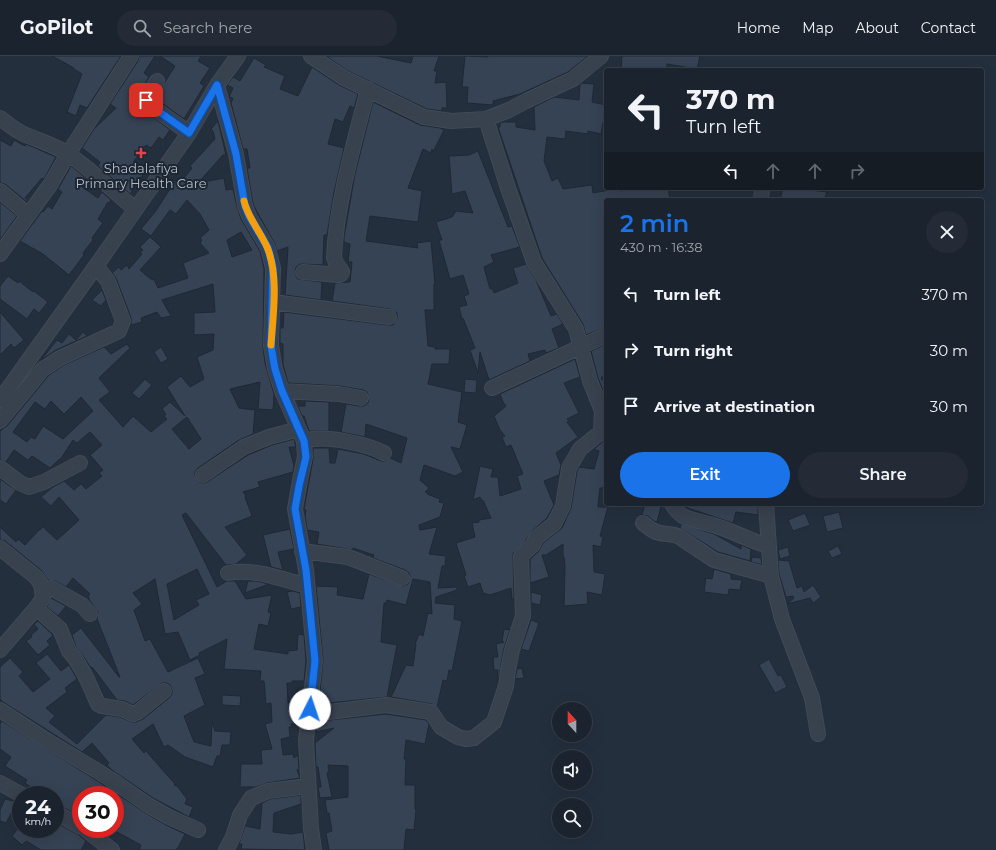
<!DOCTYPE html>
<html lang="en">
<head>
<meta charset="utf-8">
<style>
	body { margin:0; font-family:Montserrat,sans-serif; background:#242b36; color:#f1f3f6; height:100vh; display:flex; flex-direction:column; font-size:15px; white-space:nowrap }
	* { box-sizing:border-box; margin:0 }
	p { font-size:13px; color:#a0a4aa }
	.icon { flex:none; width:22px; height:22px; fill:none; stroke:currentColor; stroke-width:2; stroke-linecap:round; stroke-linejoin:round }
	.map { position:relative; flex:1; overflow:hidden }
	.panel { position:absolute; left:604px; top:142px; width:380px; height:308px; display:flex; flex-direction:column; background:#1b232e; border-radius:4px; box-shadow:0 4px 16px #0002,0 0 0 1px #39404a }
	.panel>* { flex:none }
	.banner { position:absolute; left:604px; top:12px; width:380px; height:122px; border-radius:4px; box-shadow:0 4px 16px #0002,0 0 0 1px #39404a; background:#1b232e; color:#f1f3f6; overflow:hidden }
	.needle { width:26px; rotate:339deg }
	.tools { position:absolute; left:552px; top:646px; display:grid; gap:8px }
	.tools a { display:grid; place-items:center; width:40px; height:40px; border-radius:50%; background:#1b232e; box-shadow:0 4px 16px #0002,0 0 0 1px #39404a; font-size:20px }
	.speed { position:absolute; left:12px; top:730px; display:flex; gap:8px; font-size:20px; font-weight:700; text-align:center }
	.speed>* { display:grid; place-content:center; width:52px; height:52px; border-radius:50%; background:#1b232e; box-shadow:0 4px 16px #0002,0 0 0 1px #39404a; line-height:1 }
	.speed small { font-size:10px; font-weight:400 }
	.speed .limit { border:6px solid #d22; background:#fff; color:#111 }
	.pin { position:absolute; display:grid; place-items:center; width:34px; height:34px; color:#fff; margin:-17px; border-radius:8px; box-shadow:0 2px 6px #0006 }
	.me { position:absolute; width:44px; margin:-22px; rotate:4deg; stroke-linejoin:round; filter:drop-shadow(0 0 3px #0008) }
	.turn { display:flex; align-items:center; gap:14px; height:84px; padding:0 16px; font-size:18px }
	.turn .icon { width:52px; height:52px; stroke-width:2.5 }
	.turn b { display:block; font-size:28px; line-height:34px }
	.lanes { display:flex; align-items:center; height:38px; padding:0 16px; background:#0003; justify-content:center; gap:20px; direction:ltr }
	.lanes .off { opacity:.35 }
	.round { display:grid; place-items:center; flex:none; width:42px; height:42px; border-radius:21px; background:#242b36 }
	.head { display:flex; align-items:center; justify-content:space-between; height:68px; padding:0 16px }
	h1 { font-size:24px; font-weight:600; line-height:30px; color:#1a73e8 }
	.action { display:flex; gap:8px; margin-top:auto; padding:8px 16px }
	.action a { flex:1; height:46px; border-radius:24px; background:#1a73e8; color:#fff; font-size:16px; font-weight:600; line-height:46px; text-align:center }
	.action a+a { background:#242b36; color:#f1f3f6 }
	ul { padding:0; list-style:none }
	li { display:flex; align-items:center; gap:12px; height:56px; padding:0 16px }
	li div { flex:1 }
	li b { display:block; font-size:15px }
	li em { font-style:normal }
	header { display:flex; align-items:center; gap:24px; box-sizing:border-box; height:56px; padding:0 20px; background:#1b232e; border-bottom:1px solid #39404a }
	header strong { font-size:19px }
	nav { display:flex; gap:22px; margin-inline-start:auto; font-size:14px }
	.search { width:280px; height:36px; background:#242b36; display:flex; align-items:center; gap:10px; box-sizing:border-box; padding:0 14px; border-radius:22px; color:#a0a4aa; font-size:15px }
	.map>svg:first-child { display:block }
	.building { fill:#364354; stroke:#1f2835; fill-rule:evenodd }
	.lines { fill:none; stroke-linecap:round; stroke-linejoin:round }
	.minor-casing { stroke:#414a57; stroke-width:16 }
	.minor { stroke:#38414e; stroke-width:14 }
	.route-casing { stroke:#114b97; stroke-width:10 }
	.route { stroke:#1a73e8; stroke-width:7 }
	.slow { stroke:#f59e0b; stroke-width:7 }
	.health-dot { fill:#e0444e; stroke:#1d2633; stroke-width:1.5 }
	.labels { text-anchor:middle; stroke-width:4; stroke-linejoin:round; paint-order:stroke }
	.poi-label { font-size:13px; fill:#b4bcc9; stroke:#1d2633 }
</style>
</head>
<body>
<header>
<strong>GoPilot</strong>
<div class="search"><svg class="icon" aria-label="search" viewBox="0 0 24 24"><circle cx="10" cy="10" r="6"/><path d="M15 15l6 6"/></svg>Search here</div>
<nav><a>Home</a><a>Map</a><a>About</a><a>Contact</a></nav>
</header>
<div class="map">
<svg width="996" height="794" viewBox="0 0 996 794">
	<rect width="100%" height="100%" fill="#242f3e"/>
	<path class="building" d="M52,0H121L87,52L80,49L76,60L67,56L82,18L74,13V12Z
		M139,0H155L144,17L149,21L139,37L138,42L140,51L170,74L163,84L159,81L151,92L146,89L134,105L138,107L137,110L145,115L130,138L98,110L100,106L82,92L94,73L116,52L110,48L138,5Z
		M160,0H201L198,5L210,12L200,27L204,30L184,63L155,42L175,10Z
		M326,0H377L411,7L413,0H439L434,15H437L435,27L446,26L447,52H442V55L427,53L348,15Z
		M465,0L488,1V0H588L568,16L520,38L493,45V49L467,47L468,31H462Z
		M622,0H700L697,13L667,8L666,14H621Z
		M254,2L266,9L264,11L285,20L280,33L298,40L312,11L339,29L358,38L354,52L350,50L343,66L335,63L328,88L344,92L334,136L327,179H324L323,209L300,208L296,211L295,215L296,220L298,223L322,226L321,244L285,239L288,191L277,195L275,188L257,156L253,148L247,112H250L247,93H243L231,47L233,42L229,41L233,32L227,29L233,21L240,25Z
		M581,27L594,28L592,46L606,49V67L603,66L601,78L588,75V78L566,75L565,83L547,81L544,105L552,125L558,122L563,133L592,129L593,137L620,132V135L642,132H668L670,144H606V271L586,279L583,268L542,202L498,71H500V67L502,66H516V71L535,74L534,51L554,41L579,44L580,28Z
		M373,46L420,69L440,72L444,74L433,96L432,93L431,97L423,93L408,132L422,135L418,166L370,160L366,185L418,192L417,187L431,185L435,228H434V254H425L428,290L435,291V293H450L449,308H432L428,328L462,336L458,366L467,369L460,393L451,391L463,416L455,420L424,409L420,424L429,432L425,436L428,437L427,438L440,443L439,446L444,447L440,461L419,469L420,474L437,471L429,498L446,500L445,510H442L438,532L457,531V534L436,541L435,547L455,549L454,563L462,565L452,615L449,614L447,625L443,624L437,651L432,648L391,641L406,609L413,610L416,588H415L419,578L423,580L428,557L432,558L430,526L413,523L406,549L387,544L386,547H384L381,586L397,589L387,641L329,647L319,646L323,604L316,530L338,531L337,539L363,543L369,518L403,530L408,528L410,521L409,517L405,514L373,502L374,499L353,492V494L317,488L319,476L307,474L305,459L306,454L304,453L313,403V392H329L330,407H335L338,393L364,398L381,405H385L390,402L401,407L407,382L366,368L365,381L341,376L346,348L359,350H364L368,347L369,343L367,336L363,334L340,330L288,327L283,308V288L280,287V272H283L284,256L388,269H393L397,262V257L390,253L332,245L335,227L350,226L352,206H348L350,188L344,186V181L355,118Z
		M218,65L226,99H223L198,127L224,122L226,134L233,133L237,151L241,163L260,195L264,213L263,291L265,307L274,338L273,354L258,353L260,326L230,333L239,352L255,354L253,378L239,384L198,412L195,416V420L199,426L203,427L207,426L248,399L272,389L294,383L296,391H289L294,410L293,416L258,426L260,431L243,436L246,440L245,441L252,460L225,471L247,499L236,508L226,509L186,457L182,459L217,531L227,525H235L246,543L272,539L268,556L271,557L268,570L259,568L254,593L288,598V595L297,594L298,578L304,579L306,605L304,625H292V627H287L288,647H297V654H301L299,668H291L292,671H289L290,681L281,683L283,699L293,698L294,702L298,699L299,713L297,714L300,722L267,727L256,731H240L241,708H262L261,694L272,693L265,668L272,666L271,647L266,648L264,625H260L261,615L224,613L227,583L199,597L200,599L190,604L178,576L165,578L155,523L133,537L142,548L134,554L145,585L150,583L168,616L198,602L205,618L195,622L205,649L184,660L194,686L211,690L212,666L215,675L231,676L230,689H222L220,700H217L213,711L185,701L168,689L164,691L153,668L132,683L144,697L146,695L175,728L174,729L177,730L187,743L185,748L193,751L189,761L153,742L112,714L107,709L109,707L92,687L82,696L3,646L0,643V611L10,602L23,616L19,620L33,636L50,623L36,607L47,598L61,615L69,609L77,623L65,632L67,636L46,652L55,660L49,666L77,688L106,659L120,661L132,666H136L143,663L169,642L172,638V634L170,629L167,627H162L133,649L125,645L117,644L96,616L92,611L91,612L82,598L76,591L72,579L81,572L119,621H120L97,563L98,556L90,545L88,540L90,538L73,522L66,531L55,525L48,524L41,514L5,485L0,484V471L16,486L18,483L25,489L39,474H40L43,471L57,484L79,464L59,441L51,450L41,441L53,431L64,425L74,434L81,428L86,433L102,420L99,417L103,414L90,399L102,389L90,376L77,387L73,384L62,401L50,412L32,400L28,404L14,394L6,406L0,404V375L7,370L49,319L64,309L104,291L111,298L127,288L130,292L99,322L110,336L99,344L123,371L133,360L151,376L167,363L164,360L166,358L162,353L170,346L185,360L167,331L181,320L190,331L204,323L197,301L213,294L214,278L194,279V257L215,256L213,228L162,244L171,260L161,262L157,256L141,262L142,266L131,269V262L116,222L112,217L119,211L121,214L127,209L129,213L142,198L140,196L143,194L140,191L150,181L161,191L140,214L152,224L154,223L158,232L188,222L183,207L209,197L200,187L202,184L200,182L209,174L200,158L187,144L176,158L170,154L151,180L141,173L155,156L176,124L180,127L192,112L190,110L215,83L213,75L211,73ZM241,176L252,194L232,201L227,184ZM81,341L93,355L63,383L43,370L35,383L31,381L27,386L13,376L35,346L45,353L51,345L64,358ZM187,361L201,383L189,393L172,373ZM197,513L209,538L196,544L199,549L174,564L167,528Z
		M0,84L11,90L14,84L25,90L26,88L56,101L44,123L42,122L25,142L28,144L27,146L5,128L0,127Z
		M478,95L508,171L512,170L520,191L491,199L494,206L484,211L490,233L492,232L494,237L518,227L513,212L526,208L536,224L551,260L557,258L563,268L552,273L559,292L546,297L545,294L528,298L530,305L489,324L480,296L478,317L470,294L475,292L463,262L462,263L459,251L467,249L464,240L469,238L463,219L450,223L439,184H442L436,166L452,161L456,155L473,157L465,135L452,138L449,100L469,99Z
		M71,110L87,123L82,131L98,142L102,136L111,144L109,147L108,146L98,163L103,167L92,182L93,184L83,197L84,199L69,219L43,198L20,185L42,155L43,156L48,150L52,153L62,136L58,133Z
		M783,132H810V134L827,136L824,144H780Z
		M0,146L17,160L0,184Z
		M8,220L18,227L19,225L33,236L34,235L48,246L39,257L34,253L27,263L0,243V230Z
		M102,234L106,244L101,250L92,244Z
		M0,256L24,284L14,292L11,288L0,299Z
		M83,276L87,280L56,294L41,304L57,284L62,287L69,278L76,284Z
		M606,288V318L601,322L606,329V342L598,322L591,295Z
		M161,291L168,303L161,307L154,296Z
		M575,303L580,321L564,327L579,357L567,363L569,365L567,366L578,381L556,397L561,409L559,419L544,425L554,449L547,462L531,476L526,484L513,497L514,544L512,543L511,532L490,539L483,537L480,527L468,531L464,520L466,519L456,487L475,481L472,467L479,466V464L491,462L483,444L482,445L480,441L473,444L480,410L493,413L491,421H498L500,440L521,433L517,420L523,418L511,389L506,391L502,381L505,380L500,374L494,360L506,350L503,346L500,338Z
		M145,323L152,329L139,343L132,337Z
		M465,323L477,324L476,337L464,336Z
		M305,345L329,346V375H309L304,360H302L298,350H305Z
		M606,383V412L603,432H600L598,449V451H608L600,480L603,481L601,491L593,489L594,516L605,518L602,539L587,536L588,548L564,550L565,510L564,501L563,500V488L546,499H542L549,521L530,527V503L539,495L543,487L562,472L571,452L577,415L579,411L594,413L599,395L594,393Z
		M0,423L16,434L6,448L0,444Z
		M645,448L661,451L657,466L654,465L648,460L642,459Z
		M682,448H758V459L736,456L733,467L685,451Z
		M839,456L843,472L827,476L823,460Z
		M805,457L810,469L793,475L788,464Z
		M681,468L714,478L741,493V489L751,493L750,505L718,496L680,472Z
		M290,473L294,493L278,496L283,514L271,511L263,479Z
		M838,490L842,498L832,502L828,495Z
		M788,491L790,500L780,503L778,494Z
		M752,501L761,502L762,509L751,506Z
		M778,504L789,505L797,532L802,530L804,536L813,529L821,541L813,547L810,542L787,548L794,542L793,540L786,541L779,518Z
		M714,513L731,518V523L742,524L740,534L729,533L728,539L704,536L706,522L712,523Z
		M248,525H256L269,528L245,537Z
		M293,535L300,537L301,551L291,553L287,536Z
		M531,536L542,539L540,549L531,547Z
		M51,542L66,550L58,560L47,551Z
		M531,564L539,567L529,595L521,593Z
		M38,565L53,579L47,585L50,589L38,599L26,585L32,581L31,579L38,573L34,568Z
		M504,573L510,574L504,592L498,625L497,626L498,614H494L493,601H498L496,588L504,586H502Z
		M769,603L778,620L781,619L787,631L775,637L759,609Z
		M522,612L524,622L515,623L517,613Z
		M222,639L241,640L240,650L222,649Z
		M386,658L426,664L429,668L425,688L406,684L404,703H406L405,729H415V753L416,754L414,774L406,773L404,794H329L326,777L332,775L329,757H327L325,744L348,741V710L328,709L329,716L327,717L332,741L320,742L318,731H321L318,711H316L315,687L334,672L316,676L317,663L330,664Z
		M2,665L107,731L144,756L166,769L185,778L179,790L176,794H139L141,789L115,775V739H81V756L74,752L72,756L55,747V739H43L25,727L27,724L5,710L11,701L0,693V668Z
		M301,739V748L274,757L273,776L291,778L303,776L305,794L241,793L242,788H239L245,770L260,773L262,747L270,743Z
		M5,743L17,746L6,767L0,765V754Z
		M55,766L79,779L86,785L81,794H41L26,785L22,789L12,780L20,770L21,773H55Z"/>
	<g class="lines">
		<defs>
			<path id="minor" d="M311,0L344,22L424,61L451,65L486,63L509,54L526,45L573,23L601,0
				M157,25L146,41L147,47L189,77
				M217,29L236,98L245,150L249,160L268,192L273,212L271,290L275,313L282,335L304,385L305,401L301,419L295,453L306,514L315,605L306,684L311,773L314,794
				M0,62C8,68 16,75 26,79C40,85 55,89 68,98C92,114 113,135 135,153
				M0,135L25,156L30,157
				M761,144L762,132
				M0,198L50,129L68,98L131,0
				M303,216L339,219L341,218L342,216L336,207L334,201C337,144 354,88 368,33
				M273,246L389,261
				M492,332L606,279
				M282,335L339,338L361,342
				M0,344L96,210L189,77L217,29L238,0
				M0,365L43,313L60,302L119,275L123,265L108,225L96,210
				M304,385C324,378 366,388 384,397
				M0,412L20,427L29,431L44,426L80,407
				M203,419L244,391L269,381L299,373
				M672,448C675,453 678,457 683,460C692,465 703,466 713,469C732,474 749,485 769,490
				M766,448L771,520L782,563L812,642L818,678
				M643,467C647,470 650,473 654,475C661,479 670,477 678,480L714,504L771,520
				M0,492L36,521L41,528L43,542L36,552L0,594
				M302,495L348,501L402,522
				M228,517C254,512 281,523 307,530
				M42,534L51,532L82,549L90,558
				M36,552L60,573L69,595L75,602L86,621L98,648L102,650L122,653L133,658L138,656L164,635
				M310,653L329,656L386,649L431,656L441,671L458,681L466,683L474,682L494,666L506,630L508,614L512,594L523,560L521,500L528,493L533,489L536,482L554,468L563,450L569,412L580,393L601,376L602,355L590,325L576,273L534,206L508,132L486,63
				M0,654L43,682L112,724L148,749L169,761L198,774
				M0,727L22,739
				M55,756L81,771
				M85,773L112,794
				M226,794L233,781L240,759L251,742L268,735L308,730"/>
		</defs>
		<use href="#minor" class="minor-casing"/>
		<use href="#minor" class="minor"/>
	</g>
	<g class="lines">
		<defs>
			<path id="route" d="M146,44L147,47L189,77L217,29L236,98L245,150L249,160L268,192L273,212L271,290L275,313L282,335L304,385L306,401L299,430L295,453L306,514L315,605L310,653"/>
		</defs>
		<use href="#route" class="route-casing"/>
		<use href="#route" class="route"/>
		<path class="slow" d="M244,145C248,162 260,175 267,191C279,219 273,259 271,289"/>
	</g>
	<path class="health-dot" d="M139 91h4v4h4v4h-4v4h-4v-4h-4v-4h4z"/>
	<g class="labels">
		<g class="poi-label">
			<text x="141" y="117">Shadalafiya<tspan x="141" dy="15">Primary Health Care</tspan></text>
		</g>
	</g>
</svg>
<div class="tools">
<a><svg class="needle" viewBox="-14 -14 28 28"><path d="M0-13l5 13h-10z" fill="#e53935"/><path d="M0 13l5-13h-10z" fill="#a0a4aa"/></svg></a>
<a><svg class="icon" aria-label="sound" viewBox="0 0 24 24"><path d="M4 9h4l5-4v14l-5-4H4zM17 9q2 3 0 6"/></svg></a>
<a><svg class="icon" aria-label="search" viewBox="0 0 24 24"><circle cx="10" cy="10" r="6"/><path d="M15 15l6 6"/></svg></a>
</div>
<div class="speed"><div>24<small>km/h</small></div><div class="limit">30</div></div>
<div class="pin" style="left:146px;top:44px;background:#d93025"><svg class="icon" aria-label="arrive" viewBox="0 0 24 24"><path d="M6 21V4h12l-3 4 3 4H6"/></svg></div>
<svg class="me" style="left:310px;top:653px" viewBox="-20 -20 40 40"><circle r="19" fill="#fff"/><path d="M0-13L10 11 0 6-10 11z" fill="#1a73e8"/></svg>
<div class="banner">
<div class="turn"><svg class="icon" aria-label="left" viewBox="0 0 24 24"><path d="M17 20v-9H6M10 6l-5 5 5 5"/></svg><div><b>370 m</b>Turn left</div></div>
<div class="lanes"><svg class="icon" aria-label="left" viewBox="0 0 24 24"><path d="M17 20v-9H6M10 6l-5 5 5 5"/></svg><svg class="icon off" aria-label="ahead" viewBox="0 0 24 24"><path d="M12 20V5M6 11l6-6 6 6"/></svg><svg class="icon off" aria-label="ahead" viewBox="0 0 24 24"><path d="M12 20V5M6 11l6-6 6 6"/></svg><svg class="icon off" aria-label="right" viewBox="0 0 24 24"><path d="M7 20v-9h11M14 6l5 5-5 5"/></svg></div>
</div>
<section class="panel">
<div class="head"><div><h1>2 min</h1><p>430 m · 16:38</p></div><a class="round"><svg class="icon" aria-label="close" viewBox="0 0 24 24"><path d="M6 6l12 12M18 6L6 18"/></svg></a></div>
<ul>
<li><svg class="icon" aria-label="left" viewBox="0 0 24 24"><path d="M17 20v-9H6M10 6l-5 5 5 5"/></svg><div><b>Turn left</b></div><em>370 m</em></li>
<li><svg class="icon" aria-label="right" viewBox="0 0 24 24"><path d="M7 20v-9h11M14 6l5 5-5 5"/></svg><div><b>Turn right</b></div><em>30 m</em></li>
<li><svg class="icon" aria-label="arrive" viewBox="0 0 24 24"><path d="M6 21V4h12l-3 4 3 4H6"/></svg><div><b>Arrive at destination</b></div><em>30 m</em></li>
</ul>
<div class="action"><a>Exit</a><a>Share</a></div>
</section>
</div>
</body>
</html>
